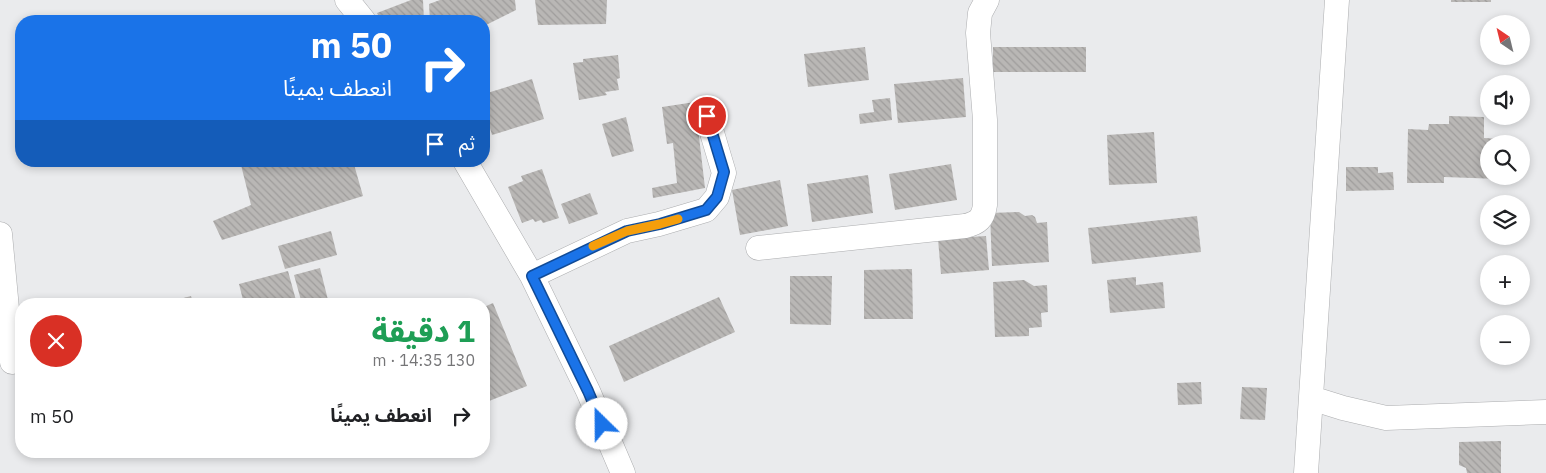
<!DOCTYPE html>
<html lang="ar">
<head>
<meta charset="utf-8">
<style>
	body { margin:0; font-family:"IBM Plex Sans","Noto Sans Arabic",sans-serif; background:#f6f6f6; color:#202124; direction:rtl; height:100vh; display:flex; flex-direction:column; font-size:19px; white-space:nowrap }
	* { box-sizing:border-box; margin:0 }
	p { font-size:16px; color:#757577 }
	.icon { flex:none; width:28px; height:28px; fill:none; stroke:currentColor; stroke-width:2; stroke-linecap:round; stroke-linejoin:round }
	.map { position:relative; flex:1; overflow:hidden; direction:ltr }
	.panel { position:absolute; left:15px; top:298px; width:475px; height:160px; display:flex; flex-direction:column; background:#fff; border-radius:20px; box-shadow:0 2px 8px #0003; direction:rtl }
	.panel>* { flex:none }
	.top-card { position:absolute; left:15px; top:15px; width:475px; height:152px; border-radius:20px; box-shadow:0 2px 8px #0003; direction:rtl; background:#1a73e8; color:#fff; overflow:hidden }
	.needle { width:32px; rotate:325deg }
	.tools { position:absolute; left:1480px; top:15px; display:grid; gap:10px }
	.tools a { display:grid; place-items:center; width:50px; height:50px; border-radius:50%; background:#fff; box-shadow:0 2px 8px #0003; font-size:25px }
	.pin { position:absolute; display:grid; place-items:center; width:42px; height:42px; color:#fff; margin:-21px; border:2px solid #fff; border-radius:50%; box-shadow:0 1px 5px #0007 }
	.me { position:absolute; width:55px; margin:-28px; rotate:337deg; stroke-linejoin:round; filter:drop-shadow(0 0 4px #0008) }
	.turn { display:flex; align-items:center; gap:18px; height:105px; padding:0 15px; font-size:22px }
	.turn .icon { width:65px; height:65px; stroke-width:2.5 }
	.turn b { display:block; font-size:35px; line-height:42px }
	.then { display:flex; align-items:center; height:48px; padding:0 15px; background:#0003; gap:10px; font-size:19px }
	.round { display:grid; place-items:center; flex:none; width:52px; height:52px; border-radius:26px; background:#f6f6f6 }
	.headline { display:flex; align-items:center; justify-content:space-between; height:85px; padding:0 15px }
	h1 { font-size:30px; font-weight:800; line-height:38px; color:#1e9e55 }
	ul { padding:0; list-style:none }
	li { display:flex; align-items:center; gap:15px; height:65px; padding:0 15px }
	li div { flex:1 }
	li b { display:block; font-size:19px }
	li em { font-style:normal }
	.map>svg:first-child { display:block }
	.building { fill:url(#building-back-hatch) }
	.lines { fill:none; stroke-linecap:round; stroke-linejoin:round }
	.minor-casing { stroke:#acadaf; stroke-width:25 }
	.minor { stroke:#fff; stroke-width:24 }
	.route-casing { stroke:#114b97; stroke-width:12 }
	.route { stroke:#1a73e8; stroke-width:9 }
	.slow { stroke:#f59e0b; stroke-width:9 }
</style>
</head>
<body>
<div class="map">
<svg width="1546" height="473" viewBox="0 0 1546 473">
	<defs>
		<pattern id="building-back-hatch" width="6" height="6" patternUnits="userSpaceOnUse" patternTransform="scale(1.25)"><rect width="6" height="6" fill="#b9b7b5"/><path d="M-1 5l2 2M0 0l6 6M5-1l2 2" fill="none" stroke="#9f9d9c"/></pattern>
	</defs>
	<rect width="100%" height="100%" fill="#eaebed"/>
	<path class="building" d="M411,0H423L424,21H381L377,13Z
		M440,0H515L516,10L484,26V21H430L429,4Z
		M535,0H607L606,24L538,25Z
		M1451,0H1491V2H1451Z
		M865,47L869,80L808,87L804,54Z
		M993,47H1086V72H993Z
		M618,55L620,78L617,79L619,90L605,92L607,95L579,100L573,63L583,62V59Z
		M963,78L966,117L898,123L894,84Z
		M532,79L544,119L492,135L484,107V94Z
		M890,98L892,120L860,124L859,114L874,112L872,100Z
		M695,102L705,188L653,198L652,188L677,183L673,143L667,144L662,107Z
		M1449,116L1484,117V138L1501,139V144H1489V176H1500V179L1444,177V183H1407L1408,129L1428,130L1429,124H1449Z
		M626,117L634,151L612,157L602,124Z
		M1154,132L1157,183L1109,185L1107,135Z
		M240,161H353L363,196L222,240L213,221L251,205Z
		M951,164L957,200L895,210L889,174Z
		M1346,167H1378V173L1393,172L1394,190L1346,191Z
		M542,169L559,218L543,223L541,220L535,222L533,219L522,223L508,187L523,181L521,176Z
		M868,175L873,213L812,222L807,184Z
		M780,180L788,226L740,235L732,190Z
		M590,193L598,214L569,224L561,204Z
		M1019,212L1025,216L1032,215L1035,217L1037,223L1047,222L1049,262L992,266L990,213Z
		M1197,216L1201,252L1092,264L1088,228Z
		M331,231L337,255L285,269L278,246Z
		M986,236L989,270L941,274L938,239Z
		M320,268L329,304H302L294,275Z
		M912,269L913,319H864V270Z
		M288,271L297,304H244L239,284Z
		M790,276H832L831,325L790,324Z
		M1136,277V285L1163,282L1165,308L1110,313L1107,280Z
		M1024,280L1034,286L1047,285L1048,312L1041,313L1042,327L1029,328V336L995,337L993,282Z
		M191,296L192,300L202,298L203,304H161Z
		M719,297L735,332L624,382L609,346Z
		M493,303L527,386L484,403V307Z
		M1201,382L1202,404L1178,405L1177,383Z
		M1242,387L1267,388L1265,420L1240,419Z
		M1501,441V473H1467L1466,468L1459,465V442Z"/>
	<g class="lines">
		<defs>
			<path id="minor" d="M347,0L364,21
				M465,161L532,276L588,391L623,473
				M0,234L12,362
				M758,248L965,226C978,223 983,219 985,205V120L978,33L980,13L987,0
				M532,276L627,231L659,224L706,210L717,197L724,173L707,116
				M1311,398L1343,408L1386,418L1546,412
				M1306,473L1337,0"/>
		</defs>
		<use href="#minor" class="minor-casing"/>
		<use href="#minor" class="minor"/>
	</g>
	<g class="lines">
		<defs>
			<path id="route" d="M602,424L588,391L532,276L627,231L660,224L706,210L717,197L724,172L707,116"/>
		</defs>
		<use href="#route" class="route-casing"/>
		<use href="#route" class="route"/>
		<path class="slow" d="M593,246L627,231L660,224L678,219"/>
	</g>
</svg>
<div class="tools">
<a><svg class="needle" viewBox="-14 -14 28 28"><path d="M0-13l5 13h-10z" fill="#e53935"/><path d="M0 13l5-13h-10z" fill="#757577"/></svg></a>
<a><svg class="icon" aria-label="sound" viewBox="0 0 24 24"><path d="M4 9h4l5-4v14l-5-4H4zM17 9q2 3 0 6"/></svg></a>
<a><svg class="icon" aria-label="search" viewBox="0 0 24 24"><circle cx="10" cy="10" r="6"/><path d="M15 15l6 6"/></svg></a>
<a><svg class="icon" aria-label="layers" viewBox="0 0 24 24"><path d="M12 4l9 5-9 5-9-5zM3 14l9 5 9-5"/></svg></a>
<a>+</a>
<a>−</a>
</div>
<div class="pin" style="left:707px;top:116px;background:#d93025"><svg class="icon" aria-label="arrive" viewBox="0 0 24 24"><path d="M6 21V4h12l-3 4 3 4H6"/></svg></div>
<svg class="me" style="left:602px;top:424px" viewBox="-20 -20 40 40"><circle r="19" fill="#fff"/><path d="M0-13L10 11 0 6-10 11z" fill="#1a73e8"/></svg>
<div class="top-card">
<div class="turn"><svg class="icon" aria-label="right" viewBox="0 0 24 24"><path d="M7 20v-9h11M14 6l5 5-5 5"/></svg><div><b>50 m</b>انعطف يمينًا</div></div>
<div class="then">ثم<svg class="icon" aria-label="arrive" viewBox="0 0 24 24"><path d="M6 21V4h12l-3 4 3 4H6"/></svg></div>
</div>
<section class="panel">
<div class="headline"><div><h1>1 دقيقة</h1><p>130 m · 14:35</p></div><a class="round" style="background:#d93025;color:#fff"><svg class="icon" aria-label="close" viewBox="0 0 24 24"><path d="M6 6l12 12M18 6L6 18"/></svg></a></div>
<ul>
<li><svg class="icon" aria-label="right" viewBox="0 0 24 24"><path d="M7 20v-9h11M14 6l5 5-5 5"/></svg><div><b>انعطف يمينًا</b></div><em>50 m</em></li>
</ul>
</section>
</div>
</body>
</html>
